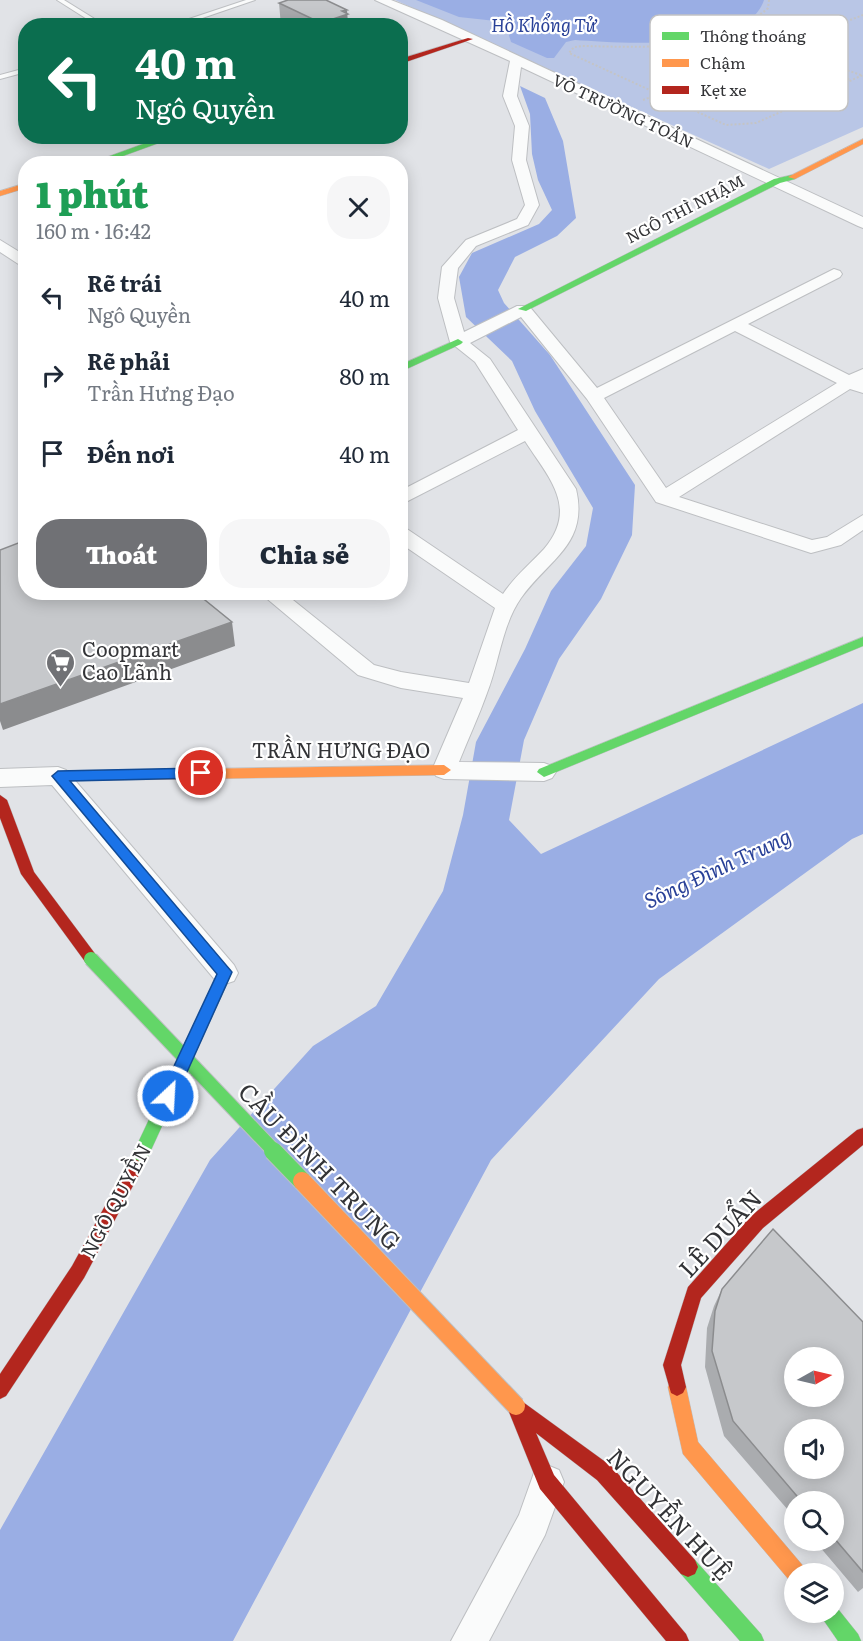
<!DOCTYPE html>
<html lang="vi">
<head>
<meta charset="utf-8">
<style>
	body { margin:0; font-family:Literata,serif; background:#f6f6f7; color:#1f2937; height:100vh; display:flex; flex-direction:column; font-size:22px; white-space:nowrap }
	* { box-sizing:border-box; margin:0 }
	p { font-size:20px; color:#747a83 }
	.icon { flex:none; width:33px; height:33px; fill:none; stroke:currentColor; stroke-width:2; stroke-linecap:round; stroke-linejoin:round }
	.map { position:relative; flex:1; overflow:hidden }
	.drawer { position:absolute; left:18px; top:156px; width:390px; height:444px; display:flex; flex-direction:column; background:#fff; border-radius:24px; box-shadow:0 3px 15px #0003 }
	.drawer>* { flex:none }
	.hud { position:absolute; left:18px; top:18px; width:390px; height:126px; border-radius:24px; box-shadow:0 3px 15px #0003; background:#0b6e4f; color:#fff; overflow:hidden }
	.needle { width:39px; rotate:82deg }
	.controls { position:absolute; left:784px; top:1347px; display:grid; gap:12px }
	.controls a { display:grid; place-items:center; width:60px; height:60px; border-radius:50%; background:#fff; box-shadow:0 3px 15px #0003; font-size:30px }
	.pin { position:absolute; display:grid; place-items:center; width:51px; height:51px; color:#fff; margin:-26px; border:3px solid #fff; border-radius:50%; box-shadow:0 2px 6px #0007 }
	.me { position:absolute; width:66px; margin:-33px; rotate:25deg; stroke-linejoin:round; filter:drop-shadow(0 0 4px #0008) }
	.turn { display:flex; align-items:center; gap:21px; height:126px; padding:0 18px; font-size:27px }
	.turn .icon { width:78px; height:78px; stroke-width:2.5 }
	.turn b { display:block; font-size:42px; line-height:51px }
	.round { display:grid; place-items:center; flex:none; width:63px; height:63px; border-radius:24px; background:#f6f6f7 }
	.overview { display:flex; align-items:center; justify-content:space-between; height:102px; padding:0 18px }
	h1 { font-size:36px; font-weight:800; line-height:45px; color:#1e9e55 }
	.button { display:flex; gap:12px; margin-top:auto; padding:12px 18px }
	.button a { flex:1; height:69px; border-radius:24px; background:#707175; color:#fff; font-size:24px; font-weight:800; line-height:69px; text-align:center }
	.button a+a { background:#f6f6f7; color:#1f2937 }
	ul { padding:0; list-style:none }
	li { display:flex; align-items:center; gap:18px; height:78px; padding:0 18px }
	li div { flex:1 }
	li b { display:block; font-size:22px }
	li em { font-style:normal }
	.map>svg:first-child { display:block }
	.green { fill:#b9c6e6 }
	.water { fill:#9aaee4 }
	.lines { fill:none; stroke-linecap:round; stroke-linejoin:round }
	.lane-casing { stroke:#bdbfc2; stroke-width:2 }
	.street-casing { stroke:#bdbfc2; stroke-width:2 }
	.fast-casing { stroke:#bdbfc2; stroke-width:1 }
	.slow-casing { stroke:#bdbfc2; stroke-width:1 }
	.jam-casing { stroke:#bdbfc2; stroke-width:1 }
	.path { stroke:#c4c4c5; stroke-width:2; stroke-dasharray:2 2; stroke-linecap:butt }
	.lane { fill:#fafbfb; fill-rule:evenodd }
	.street { fill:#fafbfb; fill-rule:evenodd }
	.fast { fill:#63d668; fill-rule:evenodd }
	.slow { fill:#ff974d; fill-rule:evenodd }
	.jam { fill:#b3261e; fill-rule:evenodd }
	.fast-bridge-far1-casing { stroke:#bdbfc2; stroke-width:16; stroke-linecap:butt }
	.fast-bridge-casing { stroke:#bdbfc2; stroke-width:20; stroke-linecap:butt }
	.slow-bridge-casing { stroke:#bdbfc2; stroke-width:20; stroke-linecap:butt }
	.fast-bridge-far1 { stroke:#63d668; stroke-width:14 }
	.fast-bridge { stroke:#63d668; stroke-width:18 }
	.slow-bridge { stroke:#ff974d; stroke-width:18 }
	.wall { fill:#aaacaf }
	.shaded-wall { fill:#8b8c8e }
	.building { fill:#c6c8cb; stroke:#8b8c8e; stroke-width:1.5; fill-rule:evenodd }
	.route { fill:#1a73e8; stroke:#114b97; stroke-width:1.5 }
	.labels { text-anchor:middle; stroke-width:4.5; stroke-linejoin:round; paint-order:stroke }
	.far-street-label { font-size:16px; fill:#333437; stroke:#fff }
	.far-water-label { font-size:18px; font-style:italic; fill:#294198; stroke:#fff }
	.poi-label { font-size:20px; fill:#333437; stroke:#fff; text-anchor:start }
	.street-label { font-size:20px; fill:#333437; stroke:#fff }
	.water-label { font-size:21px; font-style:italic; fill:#294198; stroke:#fff }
	.near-street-label { font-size:24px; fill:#333437; stroke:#fff }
	.key { fill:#fff; stroke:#c2c2c3; stroke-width:1.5 }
	.key-label { font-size:16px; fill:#333437 }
</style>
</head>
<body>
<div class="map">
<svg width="863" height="1641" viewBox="0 0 863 1641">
	<rect width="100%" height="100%" fill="#e1e3e7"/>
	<path class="green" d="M395,0H863V127L769,169Z"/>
	<path class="water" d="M416,0H764C747,53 620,43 575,40L566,42L554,58H547L511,42L505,22L459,17Z
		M520,86L545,98L563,141L576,218L557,236L515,257L498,290L504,303L550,355L635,485L632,535L601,599L559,659L524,740L509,820L541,854L863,703V834L852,839L659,979L491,1160L233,1641H0V1530L210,1160L313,1046L376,1006L443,891L463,815L476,742L525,649L551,591L586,546L593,508L535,411L512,361L466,317L459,277L472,253L539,224L552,210L538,180L532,154L530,114Z"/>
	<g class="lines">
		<defs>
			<path id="lane" d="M57,0H64L106,26H98Z
				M246,0H255L179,26H168Z
				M26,68V72L0,79V75Z"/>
			<path id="street" d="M375,0H391L442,20L863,217V228L858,226L521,67L517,96L529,126L526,160L539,205L528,225L476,246L458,268L454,298L464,332L517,306H529L597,388L834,269L840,271L842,274L840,277L748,324L849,375L863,369V393L850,389L679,497L812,540L827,537L863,515V530L841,545L811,553L656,502L587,399L521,317L470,343L490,359L576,489C589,544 549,559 521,598C502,625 499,663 487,693C479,716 468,739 459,762L544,763L552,766L556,772L552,778L544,781L444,779L436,776L432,770L463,698L401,688L358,675L259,592H283L374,665L401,672L469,683L495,608L400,543V527L407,529L503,594C514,577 530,564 544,549C579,508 549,478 525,441L400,505V491L518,430L475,362L450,342L438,298L442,267L466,240L517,219L525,205L512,160L515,126L503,96L510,61ZM735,331L837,383L666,488L604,398Z
				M0,240L26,256V269L0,252Z
				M58,767L66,770L234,965L238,973L234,981L225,984L216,981L52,785L0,787V769Z
				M547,1465L559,1470L564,1482L545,1535L489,1641H451L519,1515L535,1470Z"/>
			<path id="fast" d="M165,136H178L101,164H88Z
				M792,175L796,177L795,179L780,183L526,311L518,309L774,179Z
				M458,339L463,342L461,344L400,372V365Z
				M863,637V646L549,775L544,777L537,772L539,769Z
				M225,967L230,969L232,973L141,1172L135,1175L129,1172L127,1167L129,1162L218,973L220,969Z
				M688,1557L695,1560L761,1634L764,1641H740L681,1574L678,1567L681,1560Z
				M834,1604L858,1634L861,1641H838L818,1612H834Z"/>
			<path id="slow" d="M863,139V144L795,179L788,177Z
				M26,183V188L0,196V191Z
				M444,765L451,770L444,775L58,781L51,776L58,771Z
				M677,1378L683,1381L686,1387L698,1442L804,1567L807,1574H795V1583L790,1581L683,1454L668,1387L671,1381Z"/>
			<path id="jam" d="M468,38L473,39L400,64V59Z
				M0,795L7,800L34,872L96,955L98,959L96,963L91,965L86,963L21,874L0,818Z
				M863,1128V1145L763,1228L701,1298L681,1365L686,1387L683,1393L677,1396L671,1393L663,1365L688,1287L751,1216L857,1130Z
				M135,1159L141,1162L143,1167L84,1278L6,1396L0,1399V1374L72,1266L129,1162Z
				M516,1397L611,1466L695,1560L698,1567L695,1574L688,1577L681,1574L597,1480L536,1433L554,1475L686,1634L689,1641H666L540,1489L507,1407L509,1399Z"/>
		</defs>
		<use href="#lane" class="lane-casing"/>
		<use href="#street" class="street-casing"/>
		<use href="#fast" class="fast-casing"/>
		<use href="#slow" class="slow-casing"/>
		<use href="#jam" class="jam-casing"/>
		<path class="path" d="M769,0L768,8C718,53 645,47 582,46L574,47L569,53L726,125L756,123L863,75
			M733,33L766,45
			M776,44L787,50L776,53L764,49L766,45Z
			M783,46L863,15
			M787,50L861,75
			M780,53L851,80
			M643,100L768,52"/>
		<use href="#lane" class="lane"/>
		<use href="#street" class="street"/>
		<use href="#fast" class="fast"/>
		<use href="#slow" class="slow"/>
		<use href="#jam" class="jam"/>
		<defs>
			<path id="fast-bridge-far1" d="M91,959L275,1152"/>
			<path id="fast-bridge" d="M273,1151L302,1181"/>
			<path id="slow-bridge" d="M302,1181L516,1406"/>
		</defs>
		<use href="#fast-bridge-far1" class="fast-bridge-far1-casing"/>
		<use href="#fast-bridge" class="fast-bridge-casing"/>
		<use href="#slow-bridge" class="slow-bridge-casing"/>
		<use href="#fast-bridge-far1" class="fast-bridge-far1"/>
		<use href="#fast-bridge" class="fast-bridge"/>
		<use href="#slow-bridge" class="slow-bridge"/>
	</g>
	<path class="wall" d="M279,3L347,14L348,26H281Z
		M722,1289L863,1322V1588L858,1592L814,1540H834V1502H795V1518L724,1436L705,1367L707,1328L714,1306Z"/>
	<path class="shaded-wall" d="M347,10L348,26H321V23Z
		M232,622L235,646L3,730L0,721V704Z"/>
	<path class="building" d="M288,0H326L347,10L342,11L348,14L321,23L279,3Z
		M26,540V592H195L232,622L0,704V550Z
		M773,1229L863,1322V1572L834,1538V1502H802L733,1421L712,1351L715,1311L722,1289ZM795,1358H834V1396H795ZM795,1430H834V1468H795Z"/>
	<path class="route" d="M201,768L207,773L201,778L70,781L232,972L174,1101L168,1103L162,1101L160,1096L217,974L52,776L58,771Z"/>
	<defs>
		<symbol id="supermarket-pin" viewBox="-11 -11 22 30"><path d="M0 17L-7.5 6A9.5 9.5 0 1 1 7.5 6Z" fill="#707175" stroke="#fff"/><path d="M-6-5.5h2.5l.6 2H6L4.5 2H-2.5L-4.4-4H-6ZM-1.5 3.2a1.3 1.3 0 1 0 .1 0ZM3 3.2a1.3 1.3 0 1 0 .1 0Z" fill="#fff"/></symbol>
	</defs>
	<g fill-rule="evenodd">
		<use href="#supermarket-pin" x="44" y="646" width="33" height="45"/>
	</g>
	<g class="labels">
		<g class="far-street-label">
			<text transform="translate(623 111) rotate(25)" y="6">VÕ TRƯỜNG TOẢN</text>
			<text transform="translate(685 209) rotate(-27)" y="6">NGÔ THÌ NHẬM</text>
		</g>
		<g class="far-water-label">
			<text x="544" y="32">Hồ Khổng Tử</text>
		</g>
		<g class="poi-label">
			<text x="82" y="657">Coopmart<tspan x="82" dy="23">Cao Lãnh</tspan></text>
		</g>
		<g class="street-label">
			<text x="341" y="758">TRẦN HƯNG ĐẠO</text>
			<text transform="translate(116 1201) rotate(-62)" y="7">NGÔ QUYỀN</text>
		</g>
		<g class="water-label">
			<text transform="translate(718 869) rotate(-25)" y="7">Sông Đình Trung</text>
		</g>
		<g class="near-street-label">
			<text transform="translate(319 1167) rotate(46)" y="8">CẦU ĐÌNH TRUNG</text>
			<text transform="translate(721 1234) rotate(-47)" y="8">LÊ DUẨN</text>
			<text transform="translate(669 1515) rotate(47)" y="8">NGUYỄN HUỆ</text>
		</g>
	</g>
	<rect x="650" y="15" width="198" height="96" rx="9" class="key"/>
	<rect x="662" y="32" width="27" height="8" fill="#63d668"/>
	<rect x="662" y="59" width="27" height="8" fill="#ff974d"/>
	<rect x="662" y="86" width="27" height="8" fill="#b3261e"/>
	<g class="key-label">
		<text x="700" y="42">Thông thoáng</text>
		<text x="700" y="69">Chậm</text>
		<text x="700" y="96">Kẹt xe</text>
	</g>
</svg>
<div class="controls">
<a><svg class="needle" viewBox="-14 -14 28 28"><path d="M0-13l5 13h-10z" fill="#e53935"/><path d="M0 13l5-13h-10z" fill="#747a83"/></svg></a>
<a><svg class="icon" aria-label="sound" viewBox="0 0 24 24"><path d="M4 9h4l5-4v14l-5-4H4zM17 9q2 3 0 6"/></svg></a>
<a><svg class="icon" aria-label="search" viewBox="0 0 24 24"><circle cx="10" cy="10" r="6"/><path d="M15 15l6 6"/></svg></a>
<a><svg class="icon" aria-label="layers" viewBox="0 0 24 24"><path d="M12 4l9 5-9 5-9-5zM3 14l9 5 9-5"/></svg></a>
</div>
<div class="pin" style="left:201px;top:773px;background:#d93025"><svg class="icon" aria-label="arrive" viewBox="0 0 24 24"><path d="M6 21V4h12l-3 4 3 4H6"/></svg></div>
<svg class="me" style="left:168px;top:1096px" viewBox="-20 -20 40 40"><circle r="17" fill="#1a73e8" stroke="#fff" stroke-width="3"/><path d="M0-11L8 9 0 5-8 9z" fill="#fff"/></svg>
<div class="hud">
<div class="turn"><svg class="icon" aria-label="left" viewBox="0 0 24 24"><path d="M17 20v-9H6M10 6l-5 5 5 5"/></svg><div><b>40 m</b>Ngô Quyền</div></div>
</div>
<section class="drawer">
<div class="overview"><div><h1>1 phút</h1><p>160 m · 16:42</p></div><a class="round"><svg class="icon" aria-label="close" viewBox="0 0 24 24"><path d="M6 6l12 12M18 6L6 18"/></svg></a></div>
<ul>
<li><svg class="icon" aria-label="left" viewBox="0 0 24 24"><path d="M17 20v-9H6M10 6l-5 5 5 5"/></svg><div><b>Rẽ trái</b><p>Ngô Quyền</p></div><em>40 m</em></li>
<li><svg class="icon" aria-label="right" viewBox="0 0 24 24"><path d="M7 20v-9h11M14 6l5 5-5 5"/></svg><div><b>Rẽ phải</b><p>Trần Hưng Đạo</p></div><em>80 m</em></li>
<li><svg class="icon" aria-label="arrive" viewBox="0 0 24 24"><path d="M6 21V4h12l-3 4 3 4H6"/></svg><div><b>Đến nơi</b></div><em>40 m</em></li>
</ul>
<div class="button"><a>Thoát</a><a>Chia sẻ</a></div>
</section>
</div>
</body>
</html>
